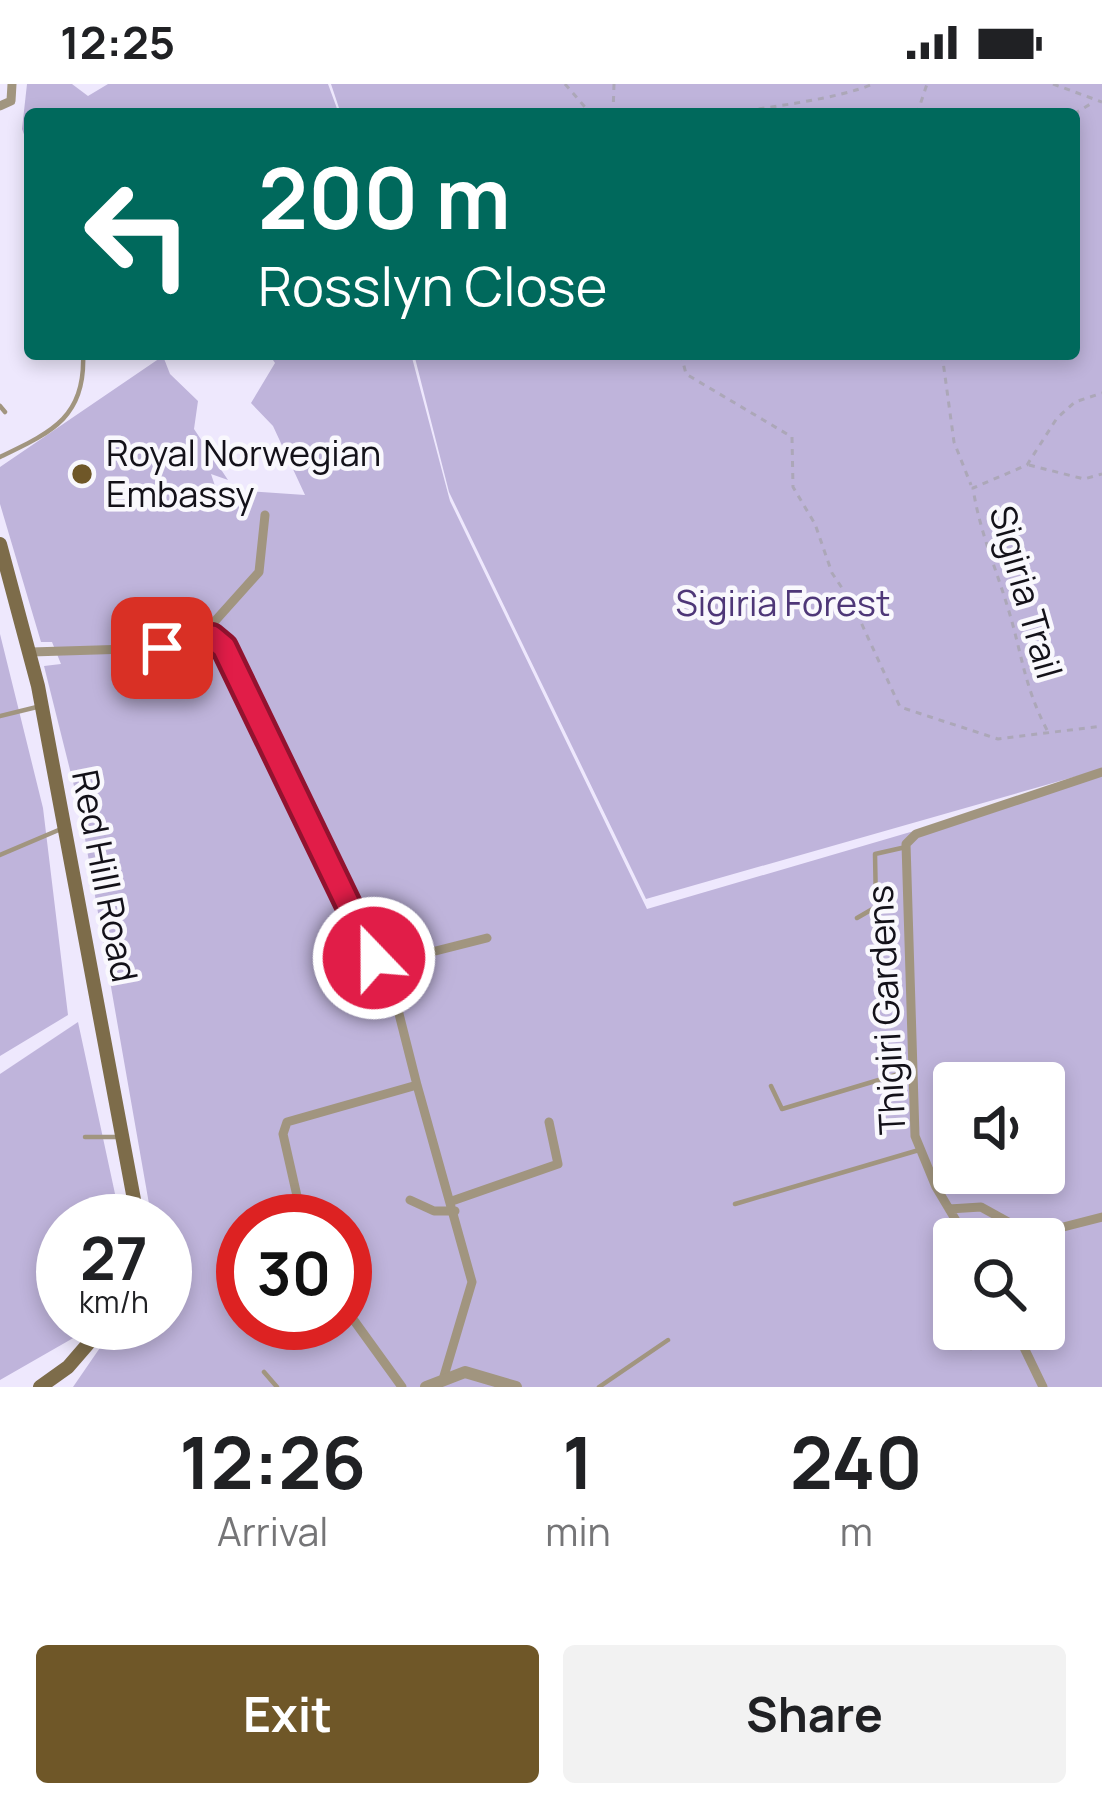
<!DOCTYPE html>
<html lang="en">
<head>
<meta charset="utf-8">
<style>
	body { margin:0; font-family:Manrope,sans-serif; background:#f2f2f2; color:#202124; height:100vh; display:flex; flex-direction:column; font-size:45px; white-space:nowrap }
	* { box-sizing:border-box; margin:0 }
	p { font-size:39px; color:#757577 }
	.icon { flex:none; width:66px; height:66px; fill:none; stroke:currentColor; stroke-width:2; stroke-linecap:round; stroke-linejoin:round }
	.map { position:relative; height:1303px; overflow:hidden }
	.sheet { display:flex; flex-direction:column; background:#fff; flex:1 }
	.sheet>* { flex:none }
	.guide { position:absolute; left:24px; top:24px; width:1056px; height:252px; border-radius:12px; box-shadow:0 6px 18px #0003; background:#00695c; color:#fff; overflow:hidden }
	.tools { position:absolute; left:933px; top:978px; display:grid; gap:24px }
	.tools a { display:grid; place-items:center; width:132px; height:132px; border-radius:12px; background:#fff; box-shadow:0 6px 18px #0003; font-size:60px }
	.speed { position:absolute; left:36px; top:1110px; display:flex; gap:24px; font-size:60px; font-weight:700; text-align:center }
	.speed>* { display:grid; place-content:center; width:156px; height:156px; border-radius:50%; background:#fff; box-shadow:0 6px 18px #0003; line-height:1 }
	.speed small { font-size:30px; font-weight:400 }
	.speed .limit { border:18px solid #d22; background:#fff; color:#111 }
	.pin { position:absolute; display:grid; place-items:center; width:102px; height:102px; color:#fff; margin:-51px; border-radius:24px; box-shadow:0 6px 18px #0006 }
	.me { position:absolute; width:132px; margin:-66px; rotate:338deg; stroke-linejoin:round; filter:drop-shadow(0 0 9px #0008) }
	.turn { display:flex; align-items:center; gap:42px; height:252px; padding:0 36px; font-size:54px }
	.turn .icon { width:156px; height:156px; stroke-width:2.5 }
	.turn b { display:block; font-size:84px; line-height:102px }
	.eta { display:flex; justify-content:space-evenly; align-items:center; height:204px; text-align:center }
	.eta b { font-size:72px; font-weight:700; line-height:84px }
	.cta { display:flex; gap:24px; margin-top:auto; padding:24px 36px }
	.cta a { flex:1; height:138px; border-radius:12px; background:#6f5728; color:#fff; font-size:48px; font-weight:700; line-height:138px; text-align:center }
	.cta a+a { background:#f2f2f2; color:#202124 }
	.status { display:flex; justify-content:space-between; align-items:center; height:84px; padding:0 60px; background:#fff; direction:ltr }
	.status svg { height:33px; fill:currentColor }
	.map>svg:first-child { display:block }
	.green { fill:#bfb4db; fill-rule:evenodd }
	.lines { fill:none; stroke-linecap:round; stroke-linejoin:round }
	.path { stroke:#aca7b8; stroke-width:3; stroke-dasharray:6 6; stroke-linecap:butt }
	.service { stroke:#a1957f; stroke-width:4.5 }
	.minor { stroke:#a1957f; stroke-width:9 }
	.tertiary { stroke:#a1957f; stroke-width:12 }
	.secondary { stroke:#7d6c4a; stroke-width:14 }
	.route-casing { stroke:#92132f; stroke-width:30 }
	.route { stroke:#e11d48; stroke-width:21 }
	.poi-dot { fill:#6f5728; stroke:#f9f8fd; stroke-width:4.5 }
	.labels { text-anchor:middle; stroke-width:9; stroke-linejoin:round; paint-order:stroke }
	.poi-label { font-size:36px; fill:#131119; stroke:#f9f8fd; text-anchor:start }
	.street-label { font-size:36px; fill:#131119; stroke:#f9f8fd }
	.park-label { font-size:36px; fill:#4e3778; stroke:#f9f8fd }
</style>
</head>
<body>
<div class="status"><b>12:25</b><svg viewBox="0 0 49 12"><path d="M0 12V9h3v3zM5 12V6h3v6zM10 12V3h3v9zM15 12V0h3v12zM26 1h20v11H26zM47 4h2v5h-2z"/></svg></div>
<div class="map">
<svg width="1102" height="1303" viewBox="0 0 1102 1303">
	<rect width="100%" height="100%" fill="#eee8fd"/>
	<path class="green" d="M27,0H72L88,12L108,0H328L339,30H30V67L22,45Z
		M331,0H1102V685L646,815L449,408L414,270H1074V30H341Z
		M269,270H411L450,417L647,825L1102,692V1303H73L117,1239H165V1137H152L80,726L44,582L61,580L52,558H41L0,420V383L163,272L170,290L198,317L194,345L228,396L211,390L216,405L305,411L273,342L251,319L275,279ZM954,999H1044V1089H954ZM243,1137H345V1239H243ZM954,1155H1044V1245H954Z
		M0,550L43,724L68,931L0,972Z
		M78,938L120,1133L63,1137V1239H85L82,1249L0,1296V990Z"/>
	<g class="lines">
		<path class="path" d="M565,0L591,30
			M1053,0L1102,18
			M613,30L614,0
			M723,30C764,24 838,15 873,0
			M917,30L927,0
			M1074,30L1092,19
			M681,270L686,290L792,353L793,403L815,440L832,489L852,519L900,623L998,655L1102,642
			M942,270L954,358L971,401
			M1029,381L1084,395L1102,390
			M1047,646C1023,600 1022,568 1007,521C995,482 979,445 973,404L1027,381L1057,334L1075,318L1102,309"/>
		<path class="service" d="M0,322L5,328
			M0,373C52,348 86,333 83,270
			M0,632L41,622
			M0,771L61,745
			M857,834L876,823L875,770L906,763
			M771,1002L782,1025L912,986
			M85,1053H119
			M735,1120L919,1066
			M968,1245L971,1264
			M264,1288L277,1303
			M599,1303L668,1256"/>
		<path class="minor" d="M0,22L11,17L12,0
			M198,556L259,488L265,431
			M31,568L162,564L204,554L219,557L294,698L374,874L388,879L487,854
			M396,918L417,1001
			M410,1116L434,1127H455
			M452,1117L558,1080L549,1038
			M949,1125L981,1123L1032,1151L1102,1133
			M273,1137L297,1112L283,1050L287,1038L417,1001L472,1198L444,1292
			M236,1149L243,1147
			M967,1155L936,1103L915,1052L906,760L916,750L1102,688
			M345,1224L402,1303
			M1015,1245L1043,1303"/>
		<path class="tertiary" d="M426,1303L465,1288L516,1303"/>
		<path class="secondary" d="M0,460L38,602L138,1137
			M40,1303L68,1283L106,1239"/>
	</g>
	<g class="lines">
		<defs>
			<path id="route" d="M162,564L212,553L224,563L374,874"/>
		</defs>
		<use href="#route" class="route-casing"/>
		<use href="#route" class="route"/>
	</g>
	<circle class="poi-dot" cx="82" cy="390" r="12"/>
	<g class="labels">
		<g class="poi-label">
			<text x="106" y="382">Royal Norwegian<tspan x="106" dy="41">Embassy</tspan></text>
		</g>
		<g class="street-label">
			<text transform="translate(1026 508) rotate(74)" y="13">Sigiria Trail</text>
			<text transform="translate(105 792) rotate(79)" y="13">Red Hill Road</text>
			<text transform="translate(886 926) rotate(-93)" y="13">Thigiri Gardens</text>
		</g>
		<g class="park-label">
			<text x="783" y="532">Sigiria Forest</text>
		</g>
	</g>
</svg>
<div class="tools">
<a><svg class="icon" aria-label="sound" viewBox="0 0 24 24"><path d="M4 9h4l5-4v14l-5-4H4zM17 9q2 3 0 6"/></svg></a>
<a><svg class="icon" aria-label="search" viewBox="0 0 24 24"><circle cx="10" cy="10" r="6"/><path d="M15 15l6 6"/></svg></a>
</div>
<div class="speed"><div>27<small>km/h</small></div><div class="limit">30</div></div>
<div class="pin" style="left:162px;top:564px;background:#d93025"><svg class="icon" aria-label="arrive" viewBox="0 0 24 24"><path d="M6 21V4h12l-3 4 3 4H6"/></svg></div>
<svg class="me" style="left:374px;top:874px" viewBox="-20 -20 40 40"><circle r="17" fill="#e11d48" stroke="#fff" stroke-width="3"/><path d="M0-11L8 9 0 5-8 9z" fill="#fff"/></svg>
<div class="guide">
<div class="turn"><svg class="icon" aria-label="left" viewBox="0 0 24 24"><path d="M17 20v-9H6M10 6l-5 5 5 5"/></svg><div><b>200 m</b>Rosslyn Close</div></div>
</div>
</div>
<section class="sheet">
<div class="eta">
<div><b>12:26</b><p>Arrival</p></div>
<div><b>1</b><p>min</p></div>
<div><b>240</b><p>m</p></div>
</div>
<div class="cta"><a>Exit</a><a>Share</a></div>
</section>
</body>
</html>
